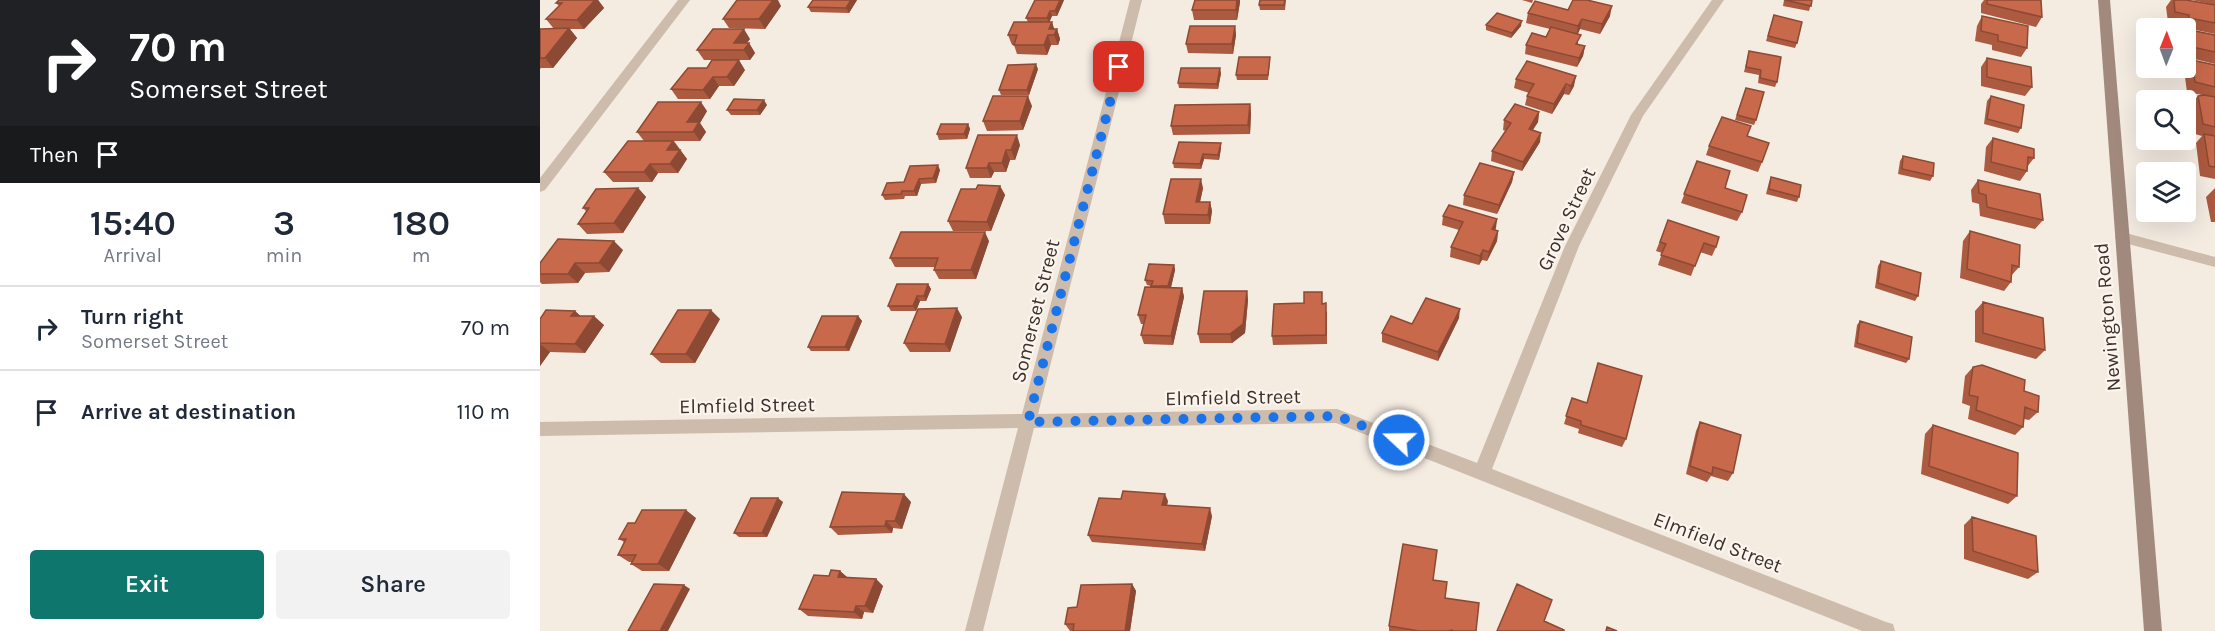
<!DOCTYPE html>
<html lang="en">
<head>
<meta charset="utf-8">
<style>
	body { margin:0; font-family:Karla,sans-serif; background:#f2f2f3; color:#1f2937; height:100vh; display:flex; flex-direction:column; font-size:22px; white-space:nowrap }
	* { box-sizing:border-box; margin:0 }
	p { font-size:20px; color:#747a83 }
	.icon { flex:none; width:33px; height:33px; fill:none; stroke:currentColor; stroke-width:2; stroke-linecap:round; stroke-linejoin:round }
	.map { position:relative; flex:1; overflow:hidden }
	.details { display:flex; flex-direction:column; background:#fff; width:540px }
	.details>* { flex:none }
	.guide { background:#202124; color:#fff; overflow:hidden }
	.needle { width:39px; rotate:1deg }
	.fabs { position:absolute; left:1596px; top:18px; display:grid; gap:12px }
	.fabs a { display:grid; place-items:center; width:60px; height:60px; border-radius:6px; background:#fff; box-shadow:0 6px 24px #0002; font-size:30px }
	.pin { position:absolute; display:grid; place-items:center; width:51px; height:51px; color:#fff; margin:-26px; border-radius:12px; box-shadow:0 3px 9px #0006 }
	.me { position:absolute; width:66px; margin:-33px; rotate:291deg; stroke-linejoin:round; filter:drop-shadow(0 0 4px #0008) }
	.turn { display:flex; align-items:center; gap:21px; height:126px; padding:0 30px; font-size:27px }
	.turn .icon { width:78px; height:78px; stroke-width:2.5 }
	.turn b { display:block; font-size:42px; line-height:51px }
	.then { display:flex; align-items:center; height:57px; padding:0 30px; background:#0003; gap:12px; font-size:22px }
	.eta { display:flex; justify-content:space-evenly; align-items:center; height:102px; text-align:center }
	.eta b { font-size:36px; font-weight:600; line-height:42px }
	.action { display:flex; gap:12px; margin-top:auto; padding:12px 30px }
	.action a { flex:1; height:69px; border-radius:6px; background:#0f766e; color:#fff; font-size:24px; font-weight:600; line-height:69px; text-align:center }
	.action a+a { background:#f2f2f3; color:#1f2937 }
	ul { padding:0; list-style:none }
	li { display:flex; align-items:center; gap:18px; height:84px; padding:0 30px; border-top:2px solid #e0e1e3 }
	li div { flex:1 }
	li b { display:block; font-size:22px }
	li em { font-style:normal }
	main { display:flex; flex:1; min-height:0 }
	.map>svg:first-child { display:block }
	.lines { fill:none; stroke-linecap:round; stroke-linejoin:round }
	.street { fill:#cdbbac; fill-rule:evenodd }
	.secondary { fill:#a18a7d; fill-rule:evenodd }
	.wall { fill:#ac5a40 }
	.shaded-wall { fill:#8c4a34 }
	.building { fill:#c8694b; stroke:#8c4a34; stroke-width:1.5 }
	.route { stroke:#1a73e8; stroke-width:10; stroke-dasharray:0 18 }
	.labels { text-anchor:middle; stroke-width:4.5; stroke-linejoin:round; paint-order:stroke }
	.street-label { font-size:20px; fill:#3b302b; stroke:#fbf5ee }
</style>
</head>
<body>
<main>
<section class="details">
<div class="guide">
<div class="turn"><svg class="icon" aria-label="right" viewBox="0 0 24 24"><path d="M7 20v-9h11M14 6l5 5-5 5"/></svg><div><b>70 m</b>Somerset Street</div></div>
<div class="then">Then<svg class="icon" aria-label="arrive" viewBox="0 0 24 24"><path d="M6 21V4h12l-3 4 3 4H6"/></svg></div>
</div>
<div class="eta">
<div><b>15:40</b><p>Arrival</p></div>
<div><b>3</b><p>min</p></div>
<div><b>180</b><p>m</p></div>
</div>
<ul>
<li><svg class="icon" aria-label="right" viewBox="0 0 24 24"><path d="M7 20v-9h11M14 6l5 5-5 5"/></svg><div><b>Turn right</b><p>Somerset Street</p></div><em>70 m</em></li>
<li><svg class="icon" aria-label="arrive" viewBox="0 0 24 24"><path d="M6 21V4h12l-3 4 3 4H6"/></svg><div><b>Arrive at destination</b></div><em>110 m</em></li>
</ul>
<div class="action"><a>Exit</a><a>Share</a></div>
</section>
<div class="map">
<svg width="1675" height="631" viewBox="0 0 1675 631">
	<rect width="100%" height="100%" fill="#f4ebe1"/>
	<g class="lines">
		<path class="street" d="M138,0H150L5,190L0,192V178Z
			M590,0H602L498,414L797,409L937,463L1025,246L1091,115L1172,0H1184L1103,116L1039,246L952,469L1346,622L1353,624L1355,631H1322L796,423L494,428L443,631H425L478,428L0,436V422L482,414Z
			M1582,232L1675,257V267L1577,241L1575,237Z"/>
		<path class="secondary" d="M1558,0H1570L1622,631H1604Z"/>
	</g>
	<path class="wall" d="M19,0H58L64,8L44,29H30L37,38L13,68H1L0,69V29H14L6,19L19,6L16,3Z
		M317,0L309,13L271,12L268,7Z
		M524,0L517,16H512L509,22H512L514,29H517L520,39L518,45H511L507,55L477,54L474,45H472L468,35L488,22L486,18Z
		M746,0L745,10H720L719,5Z
		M982,0H993L992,3Z
		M1244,0H1272L1269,11L1243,6Z
		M1444,0H1501L1502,17L1496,27L1441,13V4Z
		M1631,0H1646L1675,5V34L1641,27V25L1628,22L1626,7Z
		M1652,0H1675V5Z
		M700,2L697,20H654L652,10Z
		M241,6L225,29L189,28L183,19Z
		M1028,10L1070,16L1060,34L1040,29L1038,34V45L1045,46L1043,56L1037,67L985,54L986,45L1006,37L1010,29L986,23L988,13Z
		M1234,15L1257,43L1255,48L1226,41Z
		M1442,16L1487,48L1481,57L1452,50V45L1435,41L1437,26Z
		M946,25L981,26L971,38L946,30Z
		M695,26L696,35L693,54L648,53L646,44Z
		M1650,30L1675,35V64L1646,57V35Z
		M210,39L207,43H209L215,53L210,60H164L157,50Z
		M1209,51L1237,82L1235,87L1218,83L1219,75L1204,72Z
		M730,57V62L728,80H697L696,75Z
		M1447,58L1492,87L1485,96L1441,86V67Z
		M1652,60L1675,65V179L1660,176L1656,143L1662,136L1655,134L1650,105L1658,96L1662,95L1647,92L1644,70Z
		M148,68L205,70L194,86H179L170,99H138L131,89Z
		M498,69L489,95H461L459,90Z
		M681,73L678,89L639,88L638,83Z
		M976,79L1034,86L1029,95L1024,94L1012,114L985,105L987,96L989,93L974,88Z
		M1206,88L1216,120L1214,125L1195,120Z
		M1451,96L1481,128L1478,133L1444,124L1447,101Z
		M710,104L711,113L710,134L633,135L631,126Z
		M227,105L220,115H191L187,110Z
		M492,106L483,130L447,131L443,121Z
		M167,111L160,123L166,132L160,141H134L147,159L138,173H118L112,182H73L64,172L104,141L97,132Z
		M999,112L998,122L993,130L1000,142L982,171L951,161L952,151L966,131L963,130L964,120Z
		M428,124L430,129L427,139L399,140L397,134Z
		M1207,136L1222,162L1218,172L1166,155L1169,146Z
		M1453,138L1494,158L1487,167V171L1480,181L1444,171L1446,147Z
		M681,143V148L679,160L664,159L661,169L634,168L633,163Z
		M480,145L475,160H470L466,172H454L451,178H430L426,168Z
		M1363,156L1393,176L1390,181L1358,174L1360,161Z
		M1157,161L1202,212L1197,221L1141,203Z
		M400,170L396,183L381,184L377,196H365L364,199L345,200L342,195L364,182Z
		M974,172L972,182L957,214L923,205L924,195Z
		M1231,177L1259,197L1257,202L1226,194L1229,182Z
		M1438,180L1503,220L1495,229L1440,216L1439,204L1432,202L1431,190Z
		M460,186L465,195L451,231H413L408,221L436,189Z
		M98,188L106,197L83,233L47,234L38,224L46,211L43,208Z
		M663,188L660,202H670L672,211L670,224H625L623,214Z
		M1675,188V222H1671L1666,197Z
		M903,216L957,219L955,230L958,231L957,241L947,261L942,260L939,265L910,257L911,247L919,230L902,225Z
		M1128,220L1176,247L1172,256L1160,252L1151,276L1118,265L1122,253L1116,251Z
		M1430,231L1479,267L1471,276V282L1464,291L1420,278L1423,241Z
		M449,241L436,279H399L394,270L395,267H355L350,258Z
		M83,250L69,272L45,273L38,283L2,284L0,282V263Z
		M1341,261L1378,296L1375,301L1335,288L1338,266Z
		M634,265L635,270L631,288H642L644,297L633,345L604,344L601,335L604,324H601L598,315L612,287L611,286L607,285L605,280Z
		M388,284L391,289L386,301H380L376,311H351L348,306Z
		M707,291L708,300L705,333L692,343H660L658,334Z
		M1443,302L1505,350L1496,359L1435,342V311Z
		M783,304L787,313V344L733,345L732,336Z
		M35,311L40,316L64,325L45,353L10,352L0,366V319Z
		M318,316L322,321L309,351H271L268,347Z
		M422,317L410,352H370L364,343Z
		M919,318L898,361L842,342V333L872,324Z
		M180,319L155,363H121L111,354Z
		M1320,321L1369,359L1366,363L1314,347L1317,325Z
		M1433,367L1484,391L1498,412L1489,420L1484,419L1483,427L1475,435L1428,419L1430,406L1422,403L1425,376Z
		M1032,398L1086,439L1082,447L1038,433L1039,429L1024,424Z
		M1160,422L1193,473L1188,481L1171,476L1167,482L1146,474L1156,431Z
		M1393,425L1477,496L1468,504L1381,474L1385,434Z
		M628,501L627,505L672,516L665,551L552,542L548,535Z
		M243,502L227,537H199L194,533Z
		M371,502L362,529L353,528L352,533L298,535L290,527Z
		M1432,517L1498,572L1488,579L1424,559V525Z
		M156,518L129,571H102L91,564L92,562H89L78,555L84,542L79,539L95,523Z
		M300,571L308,578L336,579L343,586L333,613L324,612L322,619L268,616L259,609L289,576Z
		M893,580L905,598L936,631H849V626Z
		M592,584L596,591L590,631H530L525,624L537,607Z"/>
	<path class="shaded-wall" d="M55,0H58L64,8L44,29L37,20Z
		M233,0H238L241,6L225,29L219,19Z
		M311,0H317L309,13L306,8Z
		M520,0H524L517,16L515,11Z
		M697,0H700V2L697,20L696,10Z
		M1072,6L1070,16L1060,34L1062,24Z
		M510,11L512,16L509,23L507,18Z
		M1042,19L1040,29L1036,36L1038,26Z
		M982,21L981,26L971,38L972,33Z
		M512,22L515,32L509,29Z
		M695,26L696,35L693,54L692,44Z
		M29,28L37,38L13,68L5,58Z
		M204,29L210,39L201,50L194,43Z
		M517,29L520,39L518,45L514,35Z
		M508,35L511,45L507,55L504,45Z
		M209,43L215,53L210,60L204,50Z
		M1045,46L1043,56L1037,67L1039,58Z
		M199,60L205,70L194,86L187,77Z
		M496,64L498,69L489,95L487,90Z
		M680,68L681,73L678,89L677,84Z
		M1036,76L1034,86L1029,95L1031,86Z
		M173,77L179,86L170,99L163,90Z
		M1026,84L1024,94L1012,114L1014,104Z
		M488,96L492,106L483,130L480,121Z
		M224,100L227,105L220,115L217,110Z
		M161,102L167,111L160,123L166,132L160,141L147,122Z
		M710,104L711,113L710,134L708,125Z
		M999,112L998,122L987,138L989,129Z
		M428,124L430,129L427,139L424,134Z
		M1001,133L1000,142L982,171L983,162Z
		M477,135L480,145L475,160L471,150Z
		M133,141L147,159L138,173L130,164L127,150Z
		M681,143V148L679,160L678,155Z
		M466,150L470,160L466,172L462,163Z
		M663,154L664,159L661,169L660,164Z
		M449,163L454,172L451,178L447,168Z
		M110,164L118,173L112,182L104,172Z
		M398,165L400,170L396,183L393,178Z
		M974,172L972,182L957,214L959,205Z
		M379,179L381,184L377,196L374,191Z
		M661,179L663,188L658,211L656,202Z
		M460,186L465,195L451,231L447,222Z
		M98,188L106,197L83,233L74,223Z
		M670,202L672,211L670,224L668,215Z
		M957,219L956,228L951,239L952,229Z
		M958,231L957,241L947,261L949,252Z
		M445,232L449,241L436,279L431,270Z
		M74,241L83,250L69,272L59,263Z
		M943,250L942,260L939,265L940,256Z
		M35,263L45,273L38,283L28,274Z
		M634,265L635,270L630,291L628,286Z
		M388,284L391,289L386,301L384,296Z
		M642,288L644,297L633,345L631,336Z
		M707,291L708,300L705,333L692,343L690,334Z
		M377,296L380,301L376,311L373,306Z
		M417,308L422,317L410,352L405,344Z
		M920,309L919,318L898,361V352Z
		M171,310L180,319L155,363L146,354Z
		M35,311L45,320L31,316Z
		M54,316L64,325L45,353L35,344Z
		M318,316L322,321L309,351L305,347Z
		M0,344L10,352L0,366Z
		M364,494L371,502L362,529L355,521Z
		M625,494L628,501L625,513L622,505Z
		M238,498L243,502L227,537L222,533Z
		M670,508L672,516L665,551L662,544Z
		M146,510L156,518L129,571L118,564Z
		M346,521L353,528L352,533L345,526Z
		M300,571L308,578L298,577Z
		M336,579L343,586L333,613L325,606Z
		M592,584L596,591L590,631H585Z
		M144,585L150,589L128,631H120Z
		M316,606L324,612L322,619L314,612Z"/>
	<path class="building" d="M19,0H55L37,20L6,19L22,3H16Z
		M197,0H233L219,19H183Z
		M273,0H311L306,8L268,7Z
		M495,0H520L515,11H510L507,18H486Z
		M655,0H697L696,10H652Z
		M720,0H745L744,5H719Z
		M1033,0H1047L1072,6L1062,24L1042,19L1038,26L988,13L995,1L1028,10Z
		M1245,0H1272L1271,6Z
		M1447,0H1501L1502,17L1447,4Z
		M1634,0H1646L1675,5V23L1649,18V15L1635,12Z
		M957,13L982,21L972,33L946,25Z
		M1234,15L1262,22L1257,43L1228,36Z
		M1442,16L1488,26L1487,48L1458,41V35L1441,31Z
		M474,22H512L509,29H517L514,35H508L504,45H474L477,35H468Z
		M650,26H695L692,44H646Z
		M1011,27L1041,35L1036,44L1045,46L1039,58L986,45L992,33L1006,37Z
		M29,28L5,58H0V29Z
		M173,29H204L194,43H209L204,50H157Z
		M1650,30L1675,35V52L1652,47Z
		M1209,51L1241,57L1237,82L1220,78L1221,70L1206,67Z
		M699,57H730L728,75H696Z
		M1447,58L1491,67L1492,87L1447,77Z
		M172,60H199L187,77H173L163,90L131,89L148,68H167Z
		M1652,60L1675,65V87L1655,82Z
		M987,61L1036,76L1031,86L1026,84L1014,104L987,96L994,84L976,79Z
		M496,64L487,90H459L468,65Z
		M641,68H680L677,84L638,83Z
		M1206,88L1224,92L1216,120L1197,115Z
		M1664,95L1675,97V127L1663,124L1658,96Z
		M453,96H488L480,121H443Z
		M1451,96L1484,105L1481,128L1447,119Z
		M194,99L224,100L217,110H187Z
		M118,102H161L147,122H159L153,132H97Z
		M710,104L708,125L631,126L635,105Z
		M975,104L999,112L989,129L1001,133L983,162L952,151L971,123L964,120Z
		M1182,117L1211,126L1207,136L1229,143L1222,162L1169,146Z
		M401,124H428L424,134H397Z
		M1664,134L1675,136V167L1669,166Z
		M438,135H477L471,150H466L462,163H449L447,168H426Z
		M1453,138L1494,149V158L1488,157L1487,171L1451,162Z
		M88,141H133L127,150H140L130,164H110L104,172H64Z
		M639,142L681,143L678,155L663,154L660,164L633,163Z
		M1363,156L1394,163L1393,176L1362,169Z
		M1157,161L1190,171L1185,188L1207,195L1202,212L1144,194Z
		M940,163L974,172L959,205L924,195Z
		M398,165L393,178L379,179L374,191H362L361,194L342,195L347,183L364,182L370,166Z
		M1231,177L1261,185L1259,197L1229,189Z
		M631,179H661L656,202H670L668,215L623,214Z
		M1438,180L1500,194L1503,220L1447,207L1446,195L1439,193Z
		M438,185L460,186L447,222L408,221L421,189H436Z
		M98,188L74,223L38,224L49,208H43L56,189Z
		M909,205L957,219L952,229L958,231L949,252L943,250L940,256L911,247L923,222L903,216Z
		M1128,220L1179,237L1176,247L1164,243L1155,266L1121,255L1126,244L1120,242Z
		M1430,231L1480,245L1479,267L1472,265L1471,282L1427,269Z
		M361,232H445L431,270H394L398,258H350Z
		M18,239L74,241L59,263H35L28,274H0V263Z
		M1341,261L1381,273L1378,296L1338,283Z
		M609,264L634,265L628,286H611L613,281L605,280Z
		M357,284H388L384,296H377L373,306H348Z
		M605,287L642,288L631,336L601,335L606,315H598Z
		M664,291H707L703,324L690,334H658Z
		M764,292H782V304L786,303V335L732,336L734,304L764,303Z
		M886,298L920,309L898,352L842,333L851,316L872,324Z
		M1443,302L1503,318L1505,350L1443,333Z
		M417,308L405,344L364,343L378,309Z
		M6,310L35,311L31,316H54L35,344L0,343V319Z
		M138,310H171L146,354H111Z
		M282,316H318L305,347H268Z
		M1320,321L1372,337L1369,359L1317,343Z
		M1058,363L1102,376L1086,439L1041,425V421L1026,416L1032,398L1047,403Z
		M1442,365L1485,380L1484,391L1499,396L1498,412L1485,407L1483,427L1436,410L1438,397L1429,395L1433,367Z
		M1160,422L1201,435L1193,473L1173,467L1172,474L1150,466Z
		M1393,425L1478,453L1477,496L1389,466Z
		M583,491L625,494L622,505L670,508L662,544L548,535L559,498L581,499Z
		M302,492L364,494L355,521H346L345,526L290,527Z
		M211,498H238L222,533H194Z
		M102,510H146L118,564H91L96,555H78L86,539H79L88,523H95Z
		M1432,517L1496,536L1498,572L1433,551Z
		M863,544L897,550L893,580L907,582L905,598L939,603L936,631H912V630L908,631H879L849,626Z
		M291,570L300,571L298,577L336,579L325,606H316L314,612L259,609L274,575L289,576Z
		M114,584L144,585L120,631H88Z
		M592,584L585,631H533L534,624H525L528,608L537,607L541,585Z
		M977,584L1012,600L1004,621L1024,630V631H957Z
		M1067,627L1077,631H1066Z"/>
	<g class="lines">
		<path class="route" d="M579,67L488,422L797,416L859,440"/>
	</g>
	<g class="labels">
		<g class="street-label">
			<text transform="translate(1026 219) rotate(-65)" y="7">Grove Street</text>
			<text transform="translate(495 311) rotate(-76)" y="7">Somerset Street</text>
			<text transform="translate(1567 317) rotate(-95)" y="7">Newington Road</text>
			<text transform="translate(693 397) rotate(-1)" y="7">Elmfield Street</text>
			<text transform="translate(207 405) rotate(-1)" y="7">Elmfield Street</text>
			<text transform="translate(1178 542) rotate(21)" y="7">Elmfield Street</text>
		</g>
	</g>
</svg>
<div class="fabs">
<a><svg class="needle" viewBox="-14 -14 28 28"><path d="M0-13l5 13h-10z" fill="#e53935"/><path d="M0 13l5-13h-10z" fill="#747a83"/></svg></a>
<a><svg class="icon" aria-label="search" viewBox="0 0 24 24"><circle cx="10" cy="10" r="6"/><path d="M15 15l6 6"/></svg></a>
<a><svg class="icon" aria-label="layers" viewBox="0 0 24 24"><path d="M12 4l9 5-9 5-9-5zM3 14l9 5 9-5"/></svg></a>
</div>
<div class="pin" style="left:579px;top:67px;background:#d93025"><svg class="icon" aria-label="arrive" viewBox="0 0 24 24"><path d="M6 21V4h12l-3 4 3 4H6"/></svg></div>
<svg class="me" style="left:859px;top:440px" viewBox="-20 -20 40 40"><circle r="17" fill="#1a73e8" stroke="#fff" stroke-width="3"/><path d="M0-11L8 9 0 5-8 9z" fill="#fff"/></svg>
</div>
</main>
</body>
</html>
